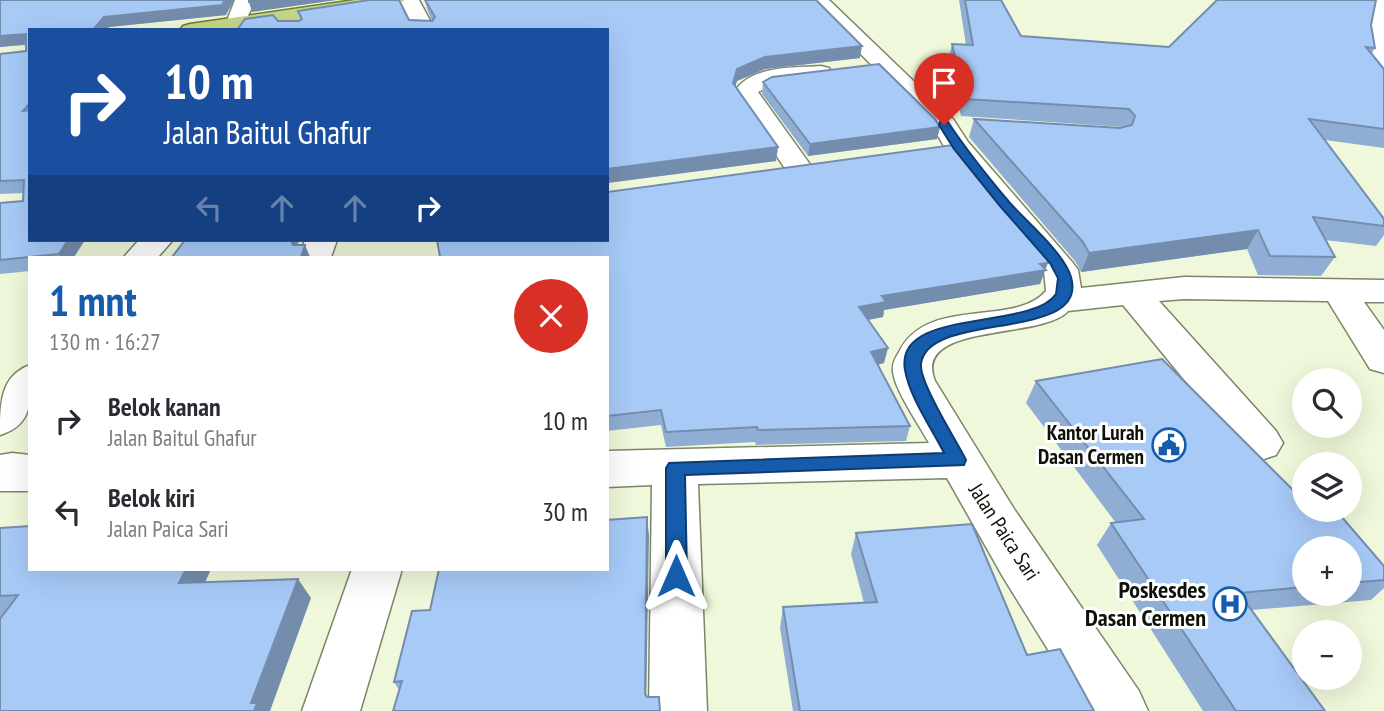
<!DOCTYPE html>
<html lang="id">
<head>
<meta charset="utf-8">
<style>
	body { margin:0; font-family:"PT Sans Narrow",sans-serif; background:#f2f2f3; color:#2b2b33; height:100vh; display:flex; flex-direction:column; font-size:26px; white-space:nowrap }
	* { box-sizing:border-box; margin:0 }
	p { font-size:23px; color:#7c7c81 }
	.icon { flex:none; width:38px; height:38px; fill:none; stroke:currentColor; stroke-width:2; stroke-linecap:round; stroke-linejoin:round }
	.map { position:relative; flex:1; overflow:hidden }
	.side { position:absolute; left:28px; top:256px; width:581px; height:315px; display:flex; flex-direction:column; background:#fff; border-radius:0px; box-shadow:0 7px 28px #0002 }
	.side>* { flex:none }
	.guide { position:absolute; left:28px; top:28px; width:581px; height:214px; border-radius:0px; box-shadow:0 7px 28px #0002; background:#1a4fa0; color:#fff; overflow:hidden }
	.tools { position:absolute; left:1292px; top:368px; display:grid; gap:14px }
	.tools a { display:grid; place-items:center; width:70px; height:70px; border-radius:50%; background:#fff; box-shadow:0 7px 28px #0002; font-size:35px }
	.pin { position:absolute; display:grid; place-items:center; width:60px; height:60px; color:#fff; margin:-72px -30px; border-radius:50% 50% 50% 0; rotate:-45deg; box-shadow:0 0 7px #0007 }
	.pin .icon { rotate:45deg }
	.me { position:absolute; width:77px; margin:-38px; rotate:0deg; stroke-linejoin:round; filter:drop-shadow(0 0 5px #0008) }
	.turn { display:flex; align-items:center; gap:24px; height:147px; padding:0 21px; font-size:32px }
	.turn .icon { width:91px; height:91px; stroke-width:2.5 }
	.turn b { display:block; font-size:49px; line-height:60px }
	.lanes { display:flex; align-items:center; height:66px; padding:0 21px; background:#0003; justify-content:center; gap:35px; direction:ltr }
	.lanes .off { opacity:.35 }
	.round { display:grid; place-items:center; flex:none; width:74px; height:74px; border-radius:37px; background:#f2f2f3 }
	.head { display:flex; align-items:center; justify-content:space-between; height:119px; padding:0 21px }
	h1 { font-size:42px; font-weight:800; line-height:52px; color:#165cac }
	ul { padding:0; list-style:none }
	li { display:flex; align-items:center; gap:21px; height:91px; padding:0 21px }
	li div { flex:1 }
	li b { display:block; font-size:26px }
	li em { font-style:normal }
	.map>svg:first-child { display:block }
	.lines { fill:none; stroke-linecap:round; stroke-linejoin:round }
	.street-casing { stroke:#7d8569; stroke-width:3 }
	.primary-casing { stroke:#6c7f27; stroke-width:3 }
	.street { fill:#fff; fill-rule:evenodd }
	.primary { fill:#c5d688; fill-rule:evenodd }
	.wall { fill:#90aed4; fill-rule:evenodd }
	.shaded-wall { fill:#758dad }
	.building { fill:#a7caf7; stroke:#758dad; stroke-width:2 }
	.route { fill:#165cac; stroke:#0e3c70; stroke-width:2 }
	.labels { text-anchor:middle; stroke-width:6; stroke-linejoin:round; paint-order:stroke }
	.poi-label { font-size:21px; font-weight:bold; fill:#0e1107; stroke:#fff; text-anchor:end }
	.street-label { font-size:21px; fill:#0e1107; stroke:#fff }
	.near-poi-label { font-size:24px; font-weight:bold; fill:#0e1107; stroke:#fff; text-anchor:end }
</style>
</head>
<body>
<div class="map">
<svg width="1384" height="711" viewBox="0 0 1384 711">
	<rect width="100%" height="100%" fill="#eff8da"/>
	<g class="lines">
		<defs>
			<path id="street" d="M235,0H255L243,27H229L226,23Z
				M399,0H419L435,30H414Z
				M808,0H829L953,119L968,142L1073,263L1078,270L1081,288L1184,277L1384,280V302H1364L1384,330V373L1370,369L1328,301L1184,299L1159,301L1276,431L1283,443L1276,455L1261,460L1246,455L1123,305L1068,311C1043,340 911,322 935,381L1014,509L1139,691L1148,711H1086L1003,577L947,478L698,484L707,711H649L652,485L607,487V451L929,443C919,425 895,390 893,372C892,364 895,358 899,352C927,295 1014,328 1046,291L1044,271L948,153L934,129Z
				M1375,0H1384V83L1376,81C1358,56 1363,26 1375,0Z
				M821,66L829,68L833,73L829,78L773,85L758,92L814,170L810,176L800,179L790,176L734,92C752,65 792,68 821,66Z
				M139,240H173L158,257H124Z
				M305,240H337L331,257H299Z
				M30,365C30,396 36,424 0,435C0,404 0,376 30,365Z
				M12,453L30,455V491H0V455Z
				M352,569H402L360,711H302Z"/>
			<path id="primary" d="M355,0H405L395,6L234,30H180L183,26L190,24Z"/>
		</defs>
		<use href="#street" class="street-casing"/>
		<use href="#primary" class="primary-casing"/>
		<use href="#street" class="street"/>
		<use href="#primary" class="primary"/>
	</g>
	<path class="wall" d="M0,0L226,15L109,27L107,30H30V240H85L74,257H30V271L0,274V203L23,201V193L0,194V54L26,51V45L0,47Z
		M425,0H816L860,58L765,69L737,81L735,86L778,147L776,161L607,183V30L278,21H299L301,20L298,11L432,21L427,9Z
		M959,0H1001L1021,36L1169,47L1371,25L1375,48L1372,53L1384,69V148L1325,140L1384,219V235L1376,246L1325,240L1335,257L1321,276L1258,275L1247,249L1081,272L1075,261L969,137L974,119L1120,128L1123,127L961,116L948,60L952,44L966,45Z
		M763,82L940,127L937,139L808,156L762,94Z
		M607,257L1045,269L1040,284L884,310L883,317L868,320L884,363L878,365L910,426L906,441L756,445L755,442L666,447L661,425L607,431Z
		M1036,381L1293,490L1384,566V588L1371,600L1252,610L1325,711H1203L1097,545L1111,523H1116L1026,403ZM1304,548H1349V593H1304Z
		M0,528L30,569H211L205,582L311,598L0,617Z
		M856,533L1027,655L1094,711H793L780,628L783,607L864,603L851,554Z
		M649,536L399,690L394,682L430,610Z"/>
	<path class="shaded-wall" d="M225,0H234L226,15L109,27L107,30H93L104,17Z
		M266,0H337L252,12L249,2Z
		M26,34L30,44L0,47V36Z
		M862,46L860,58L765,69L737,81L733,95V83L737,69L765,57Z
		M940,127L937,139L808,156L810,144Z
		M778,147L776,161L607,183V169Z
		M1258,230L1247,249L1081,272L1089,253Z
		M68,240H85L74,257H61L59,254Z
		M285,240H300L290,256L284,241Z
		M305,245L310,257H301Z
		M1048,263L1040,284L884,310L883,317L856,322L859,307L882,296Z
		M888,348L884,363L868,367L871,352Z
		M647,517L649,536L646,711L645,694Z
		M186,569H211L196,602L179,583Z
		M298,579L311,598L270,711H254L251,703Z"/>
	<path class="building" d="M0,0H225L222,5L104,17L93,30H30V103L23,111L30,110V240H68L59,254L0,260V203L23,201L24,180L0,181V54L26,51V34L0,36Z
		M249,0H266L249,2Z
		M369,0H399L409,20L432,21L435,17L425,0H816L862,46L765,57L737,69L733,83L778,147L607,169V30H237L245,19L273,15L278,21H299L302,19L298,11Z
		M965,0H1001L1021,36L1169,47L1217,0H1376L1371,25L1375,48L1366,47L1384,69V129L1309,119L1384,219V226L1313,217L1335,257L1270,256L1258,230L1089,253L1083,242L974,119L1120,128L1132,125L1135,116L1129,109L965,99L952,44L973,45Z
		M879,64L935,119L940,127L810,144L763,82L772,77Z
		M953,145L1047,257L1048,263L1040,264L1046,270L882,296L886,302L859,307L888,348L871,352L910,426L758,430L757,427L666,432L661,410L607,416V257H440L437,240H607V192Z
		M185,240H285L284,241H291L293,245H305L301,257H172Z
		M1162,359L1293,490L1304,489V509H1335L1384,566V580L1349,583V548H1304V587L1239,593L1325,711H1236L1111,523L1144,519L1036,381Z
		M647,517L645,694L647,697H659L660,711H393L402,681L394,682L412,611L430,610L439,569H607V520Z
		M972,524L1027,655L1060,649L1094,711H800L783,607L877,602L856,533Z
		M30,526V569H186L179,583L298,579L251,703H257L254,711H0V619L18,595L0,596V528Z"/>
	<path class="route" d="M940,122H948C967,151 988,177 1010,203C1027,222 1064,253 1071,277C1090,343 927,310 921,364C919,382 956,440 966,460L964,465L685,475L687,576L684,582L676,585L669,582L666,576V468L669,463L944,453C931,427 910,398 905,370C894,307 1031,331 1056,294L1058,278L1050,263L1000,206L954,149L939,125Z"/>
	<defs>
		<symbol id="civic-ring" viewBox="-11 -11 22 22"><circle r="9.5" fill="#fff" stroke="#165cac" stroke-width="1.5"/><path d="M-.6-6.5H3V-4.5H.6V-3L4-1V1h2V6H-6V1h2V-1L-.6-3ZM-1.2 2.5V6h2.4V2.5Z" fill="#165cac"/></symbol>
		<symbol id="hospital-ring" viewBox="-11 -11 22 22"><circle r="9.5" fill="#fff" stroke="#165cac" stroke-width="1.5"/><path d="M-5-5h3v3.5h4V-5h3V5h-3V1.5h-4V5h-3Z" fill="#165cac"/></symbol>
	</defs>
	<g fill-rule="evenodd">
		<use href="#civic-ring" x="1150" y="426" width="38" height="38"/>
		<use href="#hospital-ring" x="1211" y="585" width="38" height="38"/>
	</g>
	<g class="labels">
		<g class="poi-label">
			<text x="1144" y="440">Kantor Lurah<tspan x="1144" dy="24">Dasan Cermen</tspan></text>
		</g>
		<g class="street-label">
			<text transform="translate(1004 532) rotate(57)" y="7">Jalan Paica Sari</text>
		</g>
		<g class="near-poi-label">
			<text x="1206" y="598">Poskesdes<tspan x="1206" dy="28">Dasan Cermen</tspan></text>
		</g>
	</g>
</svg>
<div class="tools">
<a><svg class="icon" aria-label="search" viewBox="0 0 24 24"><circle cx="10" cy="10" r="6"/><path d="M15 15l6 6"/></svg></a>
<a><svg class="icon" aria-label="layers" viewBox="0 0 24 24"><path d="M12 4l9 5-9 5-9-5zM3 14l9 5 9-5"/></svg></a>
<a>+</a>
<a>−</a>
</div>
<div class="pin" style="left:944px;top:125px;background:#d93025"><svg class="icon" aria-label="arrive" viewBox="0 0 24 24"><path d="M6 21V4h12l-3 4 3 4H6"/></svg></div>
<svg class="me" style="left:676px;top:576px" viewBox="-20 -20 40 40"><path d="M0-17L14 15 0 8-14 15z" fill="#165cac" stroke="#fff" stroke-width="4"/></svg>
<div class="guide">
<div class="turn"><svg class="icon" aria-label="right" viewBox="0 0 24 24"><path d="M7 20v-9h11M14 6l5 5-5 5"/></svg><div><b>10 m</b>Jalan Baitul Ghafur</div></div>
<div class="lanes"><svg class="icon off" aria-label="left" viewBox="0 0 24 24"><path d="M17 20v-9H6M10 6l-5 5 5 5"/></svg><svg class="icon off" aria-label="ahead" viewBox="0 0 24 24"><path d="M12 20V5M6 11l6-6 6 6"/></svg><svg class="icon off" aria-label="ahead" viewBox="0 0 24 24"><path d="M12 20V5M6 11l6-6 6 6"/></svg><svg class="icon" aria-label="right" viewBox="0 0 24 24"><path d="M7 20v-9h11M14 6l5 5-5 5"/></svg></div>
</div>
<section class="side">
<div class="head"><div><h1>1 mnt</h1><p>130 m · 16:27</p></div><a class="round" style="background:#d93025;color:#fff"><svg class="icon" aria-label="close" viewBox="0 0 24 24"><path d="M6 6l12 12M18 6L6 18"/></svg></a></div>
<ul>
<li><svg class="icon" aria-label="right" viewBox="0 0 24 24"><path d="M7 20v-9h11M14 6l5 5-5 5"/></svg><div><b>Belok kanan</b><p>Jalan Baitul Ghafur</p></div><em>10 m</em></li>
<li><svg class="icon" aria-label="left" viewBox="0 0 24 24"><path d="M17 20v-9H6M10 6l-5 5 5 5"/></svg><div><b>Belok kiri</b><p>Jalan Paica Sari</p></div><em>30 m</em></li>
</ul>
</section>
</div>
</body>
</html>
